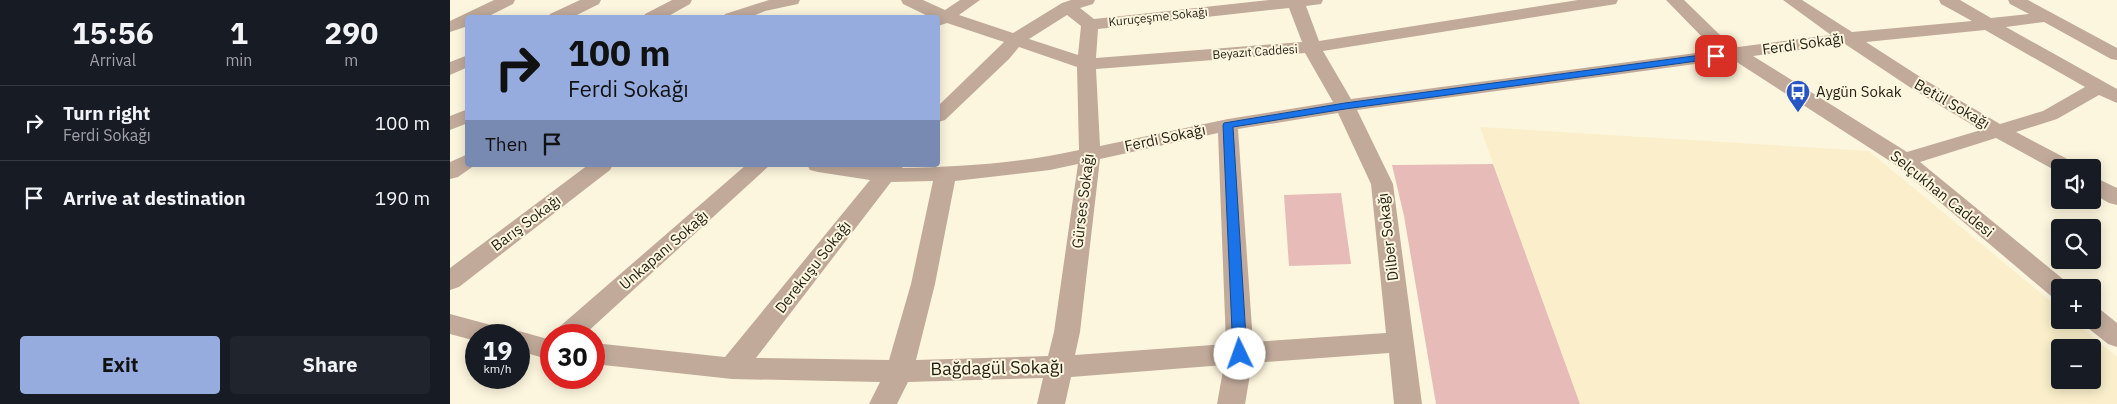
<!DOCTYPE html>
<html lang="en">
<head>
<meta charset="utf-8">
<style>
	body { margin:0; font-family:"IBM Plex Sans",sans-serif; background:#20242c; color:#f1f3f6; height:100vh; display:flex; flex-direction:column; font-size:19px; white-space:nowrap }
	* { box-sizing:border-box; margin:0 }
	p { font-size:16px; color:#9ea1a6 }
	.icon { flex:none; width:28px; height:28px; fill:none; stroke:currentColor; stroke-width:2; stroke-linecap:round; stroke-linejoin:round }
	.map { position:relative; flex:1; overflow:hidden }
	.details { display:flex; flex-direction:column; background:#171b24; width:450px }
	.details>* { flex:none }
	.guide { position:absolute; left:15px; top:15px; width:475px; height:152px; border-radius:5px; box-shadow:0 2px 12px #0003; background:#96acdf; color:#111; overflow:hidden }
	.controls { position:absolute; left:1601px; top:159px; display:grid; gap:10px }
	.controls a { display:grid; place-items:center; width:50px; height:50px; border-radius:5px; background:#171b24; box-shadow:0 2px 12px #0003; font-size:25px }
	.speed { position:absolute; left:15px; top:324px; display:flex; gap:10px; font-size:25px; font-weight:700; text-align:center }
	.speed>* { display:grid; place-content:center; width:65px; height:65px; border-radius:50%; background:#171b24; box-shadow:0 2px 12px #0003; line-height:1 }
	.speed small { font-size:12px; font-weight:400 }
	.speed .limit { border:8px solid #d22; background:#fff; color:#111 }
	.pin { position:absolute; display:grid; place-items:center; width:42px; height:42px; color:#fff; margin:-21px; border-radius:10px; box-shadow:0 2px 8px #0006 }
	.me { position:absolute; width:55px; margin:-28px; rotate:357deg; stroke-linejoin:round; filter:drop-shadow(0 0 4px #0008) }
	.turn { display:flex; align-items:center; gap:18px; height:105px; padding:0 20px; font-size:22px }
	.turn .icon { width:65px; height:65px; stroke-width:2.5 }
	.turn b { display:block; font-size:35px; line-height:42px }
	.then { display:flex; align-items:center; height:48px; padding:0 20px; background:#0003; gap:10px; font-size:19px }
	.eta { display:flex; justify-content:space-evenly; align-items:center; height:85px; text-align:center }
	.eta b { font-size:30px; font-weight:700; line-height:35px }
	.cta { display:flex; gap:10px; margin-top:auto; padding:10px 20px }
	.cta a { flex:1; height:58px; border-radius:5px; background:#96acdf; color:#111; font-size:20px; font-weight:700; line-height:58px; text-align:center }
	.cta a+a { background:#20242c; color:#f1f3f6 }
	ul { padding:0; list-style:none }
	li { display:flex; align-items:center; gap:15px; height:75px; padding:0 20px; border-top:1px solid #363941 }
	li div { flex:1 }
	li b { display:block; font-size:19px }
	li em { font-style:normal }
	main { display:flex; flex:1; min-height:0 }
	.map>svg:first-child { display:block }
	.built { fill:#faefca; fill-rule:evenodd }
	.green { fill:#e7bcb8 }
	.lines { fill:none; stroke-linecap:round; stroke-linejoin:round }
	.minor { fill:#c1aa9a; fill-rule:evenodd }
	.route { fill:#1a73e8; stroke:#114b97 }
	.labels { text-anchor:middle; stroke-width:4; stroke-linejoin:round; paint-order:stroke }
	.far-street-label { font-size:12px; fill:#221f14; stroke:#fdf6de }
	.street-label { font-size:15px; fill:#221f14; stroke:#fdf6de }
	.poi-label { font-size:15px; fill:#221f14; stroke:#fdf6de; text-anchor:start }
	.near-street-label { font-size:18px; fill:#221f14; stroke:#fdf6de }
</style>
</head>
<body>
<main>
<section class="details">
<div class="eta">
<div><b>15:56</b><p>Arrival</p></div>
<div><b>1</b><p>min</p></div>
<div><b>290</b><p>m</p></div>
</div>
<ul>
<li><svg class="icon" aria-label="right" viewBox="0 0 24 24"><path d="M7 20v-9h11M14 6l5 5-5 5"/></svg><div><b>Turn right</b><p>Ferdi Sokağı</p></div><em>100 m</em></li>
<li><svg class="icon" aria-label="arrive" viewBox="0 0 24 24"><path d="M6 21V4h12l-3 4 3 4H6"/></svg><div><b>Arrive at destination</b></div><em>190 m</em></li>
</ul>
<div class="cta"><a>Exit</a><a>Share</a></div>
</section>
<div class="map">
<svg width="1667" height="404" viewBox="0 0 1667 404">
	<rect width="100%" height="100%" fill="#fdf6de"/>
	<path class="built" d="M1030,127L1419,151L1610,309V320H1623L1667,357V404H1130ZM1610,348H1642V380H1610Z"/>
	<path class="green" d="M1043,164L1130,404H986L954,216L942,165Z
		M891,193L901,264L839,266L834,195Z"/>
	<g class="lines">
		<path class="minor" d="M44,0H65L63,4L35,18H18V26L0,32V21Z
			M130,0H151L149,4L121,18H98L100,14Z
			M222,0H242L240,4L215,18H193L195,14Z
			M319,0H350L348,4L315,11L298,18H273L275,14Z
			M451,0H473L495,10L510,0H530L509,15L563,33L612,3L621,0H645L643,4L630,8L644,19L819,0H873L871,4L856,6L869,41L1128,0H1168L1166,4L1160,5L873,51L901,99L1268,50L1257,42L1216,0H1234L1269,34L1288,47L1381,35L1333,0H1352L1402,32L1522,21L1491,4L1489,0H1510L1541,18L1579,14L1560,4L1558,0H1578L1667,48V60L1661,59L1594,22L1556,27L1667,89V103L1649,95L1607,119L1566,132L1625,163L1627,168H1610V173L1546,138L1470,162L1619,284L1621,288H1610V299L1601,296L1446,165L1282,59L907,110L943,184L972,404H944L939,353L802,363L795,404H767L774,365L621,377L615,404H587L593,378L458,382L447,404H419L430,382L282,379L144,364V343L275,357L420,180L368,172L360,170L357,165H414L430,167L432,165H454L452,168C512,167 570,163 629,150L627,67L569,47L559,59L495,120L488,122V106L554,42L497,23L488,26V18H482L453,4ZM839,8L852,42L646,58L648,29ZM617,15L631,26L628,55L579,39ZM1535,30L1635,87L1593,111L1550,124L1475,80L1416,42ZM1395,44L1461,88L1531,130L1457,152L1303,56ZM855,53L883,102L778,119L650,146L646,69ZM888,113L921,184L936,333L803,342L788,129ZM768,133L776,344L625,355L630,332L650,159ZM628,164L604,332L598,356L466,360L485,284L505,181L600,170ZM483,181L461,284L439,360L306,358L441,182Z
			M18,55V67L0,75V62Z
			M18,109V123L0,130V116Z
			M18,154V165H25L8,177L0,179V162Z
			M138,165H163L160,170L9,287L0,290V268Z
			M296,165H320L134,335H104L108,328Z
			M1642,176L1667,188V205L1659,203L1642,193Z
			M1642,307L1651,310L1667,323V347L1658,344L1633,324L1631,320H1642Z
			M0,314L52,328L56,335H26V341L0,334Z
			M69,331L101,340V360L69,351V335H59Z"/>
	</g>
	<path class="route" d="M1266,53L1271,56L1269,58L895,109L783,127L797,354L795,358L790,359L785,358L783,354L773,125L774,123L895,103Z"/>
	<defs>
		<symbol id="bus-pin" viewBox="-11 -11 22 30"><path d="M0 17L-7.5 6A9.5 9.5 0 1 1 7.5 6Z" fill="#2755c3" stroke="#fdf6de"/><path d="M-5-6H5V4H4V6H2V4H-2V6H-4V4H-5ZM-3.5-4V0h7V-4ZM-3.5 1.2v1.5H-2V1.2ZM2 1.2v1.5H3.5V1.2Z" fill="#fff"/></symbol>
	</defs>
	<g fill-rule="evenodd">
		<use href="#bus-pin" x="1334" y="78" width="28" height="38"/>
	</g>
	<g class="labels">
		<g class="far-street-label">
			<text transform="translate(708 17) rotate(-6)" y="4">Kuruçeşme Sokağı</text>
			<text transform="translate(805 52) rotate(-4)" y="4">Beyazıt Caddesi</text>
		</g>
		<g class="street-label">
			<text transform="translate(1353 44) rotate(-8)" y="5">Ferdi Sokağı</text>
			<text transform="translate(1502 104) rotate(30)" y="5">Betül Sokağı</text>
			<text transform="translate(715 138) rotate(-12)" y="5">Ferdi Sokağı</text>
			<text transform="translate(1492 194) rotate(39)" y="5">Selçukhan Caddesi</text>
			<text transform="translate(633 201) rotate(-83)" y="5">Gürses Sokağı</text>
			<text transform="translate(76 223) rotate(-37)" y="5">Barış Sokağı</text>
			<text transform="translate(938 237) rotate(-97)" y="5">Dilber Sokağı</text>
			<text transform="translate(214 250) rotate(-41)" y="5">Unkapanı Sokağı</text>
			<text transform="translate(363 267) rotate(-52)" y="5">Derekuşu Sokağı</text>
		</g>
		<g class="poi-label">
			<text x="1366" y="97">Aygün Sokak</text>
		</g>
		<g class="near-street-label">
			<text transform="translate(547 368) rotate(-1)" y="6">Bağdagül Sokağı</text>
		</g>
	</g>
</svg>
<div class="controls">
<a><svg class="icon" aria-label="sound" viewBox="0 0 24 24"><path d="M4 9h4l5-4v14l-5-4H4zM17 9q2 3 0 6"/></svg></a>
<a><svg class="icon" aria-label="search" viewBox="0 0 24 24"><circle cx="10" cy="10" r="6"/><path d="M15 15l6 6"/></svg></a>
<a>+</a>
<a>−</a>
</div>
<div class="speed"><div>19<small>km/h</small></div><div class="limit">30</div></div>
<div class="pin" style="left:1266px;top:56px;background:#d93025"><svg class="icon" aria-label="arrive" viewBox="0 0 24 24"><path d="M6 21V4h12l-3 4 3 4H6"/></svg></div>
<svg class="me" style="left:790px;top:354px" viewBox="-20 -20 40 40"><circle r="19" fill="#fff"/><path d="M0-13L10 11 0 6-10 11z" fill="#1a73e8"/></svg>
<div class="guide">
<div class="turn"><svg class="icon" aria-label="right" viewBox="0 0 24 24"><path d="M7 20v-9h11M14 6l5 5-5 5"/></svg><div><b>100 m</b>Ferdi Sokağı</div></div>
<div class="then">Then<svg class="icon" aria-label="arrive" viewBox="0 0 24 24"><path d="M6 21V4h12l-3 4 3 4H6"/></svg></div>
</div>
</div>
</main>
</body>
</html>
